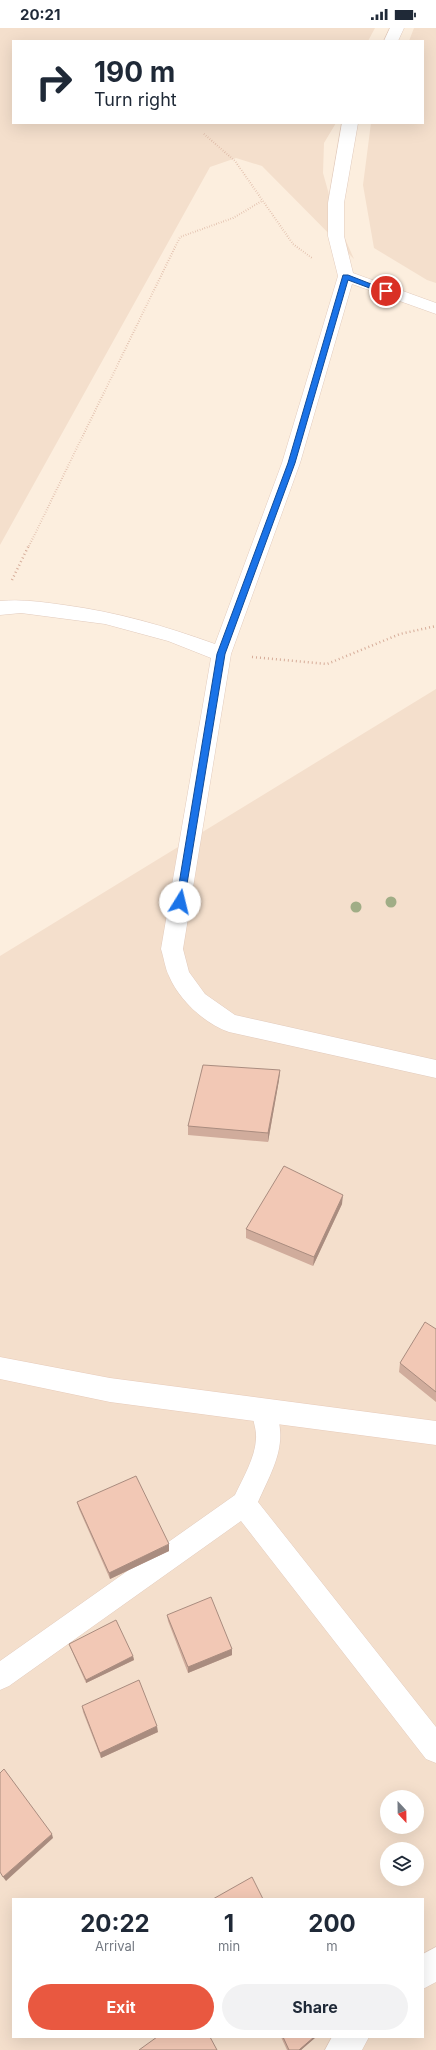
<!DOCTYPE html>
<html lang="en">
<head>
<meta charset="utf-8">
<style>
	body { margin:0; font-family:Inter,sans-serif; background:#f2f2f3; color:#1f2937; height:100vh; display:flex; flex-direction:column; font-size:15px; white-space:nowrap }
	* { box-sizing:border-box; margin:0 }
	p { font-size:13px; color:#747a83 }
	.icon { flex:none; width:22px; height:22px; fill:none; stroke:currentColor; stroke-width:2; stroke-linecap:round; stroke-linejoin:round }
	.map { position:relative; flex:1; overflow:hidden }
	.side { position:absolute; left:12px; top:1870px; width:412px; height:140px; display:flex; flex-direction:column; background:#fff; border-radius:0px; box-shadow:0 4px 16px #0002 }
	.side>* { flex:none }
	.hud { position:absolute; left:12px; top:12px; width:412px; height:84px; border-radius:0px; box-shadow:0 4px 16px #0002; background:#fff; color:#1f2937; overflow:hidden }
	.needle { width:26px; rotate:158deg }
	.buttons { position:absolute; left:380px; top:1762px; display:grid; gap:8px }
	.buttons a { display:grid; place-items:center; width:44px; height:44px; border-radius:50%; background:#fff; box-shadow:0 4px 16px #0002; font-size:20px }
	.pin { position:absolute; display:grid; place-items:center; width:34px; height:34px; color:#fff; margin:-17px; border:2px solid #fff; border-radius:50%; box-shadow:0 1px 4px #0007 }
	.me { position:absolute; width:44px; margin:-22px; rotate:9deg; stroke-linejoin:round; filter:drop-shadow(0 0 3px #0008) }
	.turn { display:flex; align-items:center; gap:14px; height:84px; padding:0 16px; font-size:18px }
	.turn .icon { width:52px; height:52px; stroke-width:2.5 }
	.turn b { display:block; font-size:28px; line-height:34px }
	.eta { display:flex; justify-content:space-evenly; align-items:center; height:68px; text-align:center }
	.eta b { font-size:24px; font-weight:700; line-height:28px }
	.cta { display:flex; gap:8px; margin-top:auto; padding:8px 16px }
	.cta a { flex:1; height:46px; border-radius:24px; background:#e95840; color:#fff; font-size:16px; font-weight:700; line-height:46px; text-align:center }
	.cta a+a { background:#f2f2f3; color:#1f2937 }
	.status { display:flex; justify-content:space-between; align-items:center; height:28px; padding:0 20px; background:#fff; direction:ltr }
	.status svg { height:11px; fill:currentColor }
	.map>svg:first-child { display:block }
	.residential { fill:#f4dfcc; fill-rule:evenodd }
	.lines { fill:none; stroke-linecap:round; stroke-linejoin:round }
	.street-casing { stroke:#e2cbbd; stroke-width:1 }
	.secondary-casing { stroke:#e7cbba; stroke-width:1 }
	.path-far1 { stroke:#d6ac99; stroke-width:2; stroke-dasharray:0.5 2; stroke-linecap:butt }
	.path { stroke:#d6ac99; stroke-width:2.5; stroke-dasharray:1 3; stroke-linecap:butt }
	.street { fill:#fff; fill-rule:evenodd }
	.secondary { fill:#fff; fill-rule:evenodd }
	.tree { fill:#a0ad86 }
	.wall { fill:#d0ac9c }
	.shaded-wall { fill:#a98c7f }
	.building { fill:#f2c8b5; stroke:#a98c7f }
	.route { fill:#1a73e8; stroke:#114b97 }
</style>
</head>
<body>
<div class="status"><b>20:21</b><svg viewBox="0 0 49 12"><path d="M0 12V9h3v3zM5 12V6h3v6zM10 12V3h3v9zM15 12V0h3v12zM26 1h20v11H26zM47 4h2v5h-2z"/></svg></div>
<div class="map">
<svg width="436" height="2022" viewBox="0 0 436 2022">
	<rect width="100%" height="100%" fill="#fceede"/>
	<path class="residential" d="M0,0H375L368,13H13V95H336L324,115L323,145L335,188L354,231L262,138L236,130L210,139L0,517Z
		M414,0H436V255L427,252L374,220L363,157L371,95H423V13H409Z
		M436,661V2022H0V928ZM387,1769H417V1799H387ZM387,1821H417V1851H387ZM13,1871H423V2009H13Z"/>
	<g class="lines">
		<defs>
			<path id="street" d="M390,0H404L398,13H384Z
				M342,95H358L344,175V208L353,245L436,275V286L352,256L300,435L231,626L183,921L189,944L205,966L235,987L436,1032V1050L229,1004C205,996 179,972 169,948C165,940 164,930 161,921L211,630L168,613L105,596L21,585L0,587V573C22,571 42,574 64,577C117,584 165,598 215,616L282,435L338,248L328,208V175Z
				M264,1371L273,1375C290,1414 274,1438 258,1474L436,1699V1735L426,1731L241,1493L9,1658L0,1662V1633L235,1467C243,1450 255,1430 256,1411C257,1397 249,1389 255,1375Z
				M436,1919V1954L423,1961V1926Z
				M332,2009H369L362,2022H325Z"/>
			<path id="secondary" d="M0,1329L110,1350L436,1393V1417L110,1374L0,1351Z"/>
		</defs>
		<use href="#street" class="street-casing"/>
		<use href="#secondary" class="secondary-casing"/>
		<path class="path-far1" d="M204,106L235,133L293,216L312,230
			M29,518L180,209L233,190L262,173"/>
		<path class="path" d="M12,552L29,517
			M252,629L327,636L400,606L436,598"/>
		<use href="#street" class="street"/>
		<use href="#secondary" class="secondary"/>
	</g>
	<g class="tree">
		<circle cx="391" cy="874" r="5.5"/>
		<circle cx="356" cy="879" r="5.5"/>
	</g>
	<path class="wall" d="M280,1042L279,1052L268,1114L188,1107V1098Z
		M342,1176L313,1238L246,1210V1201Z
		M436,1301V1374L399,1344L400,1335Z
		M77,1474L169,1523L110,1551L79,1481Z
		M167,1587L232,1627L188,1645L168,1593Z
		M69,1616L133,1628L134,1632L86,1655L70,1619Z
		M82,1678L158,1704L101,1730L83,1684Z
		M281,2009H316L301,2022H287Z"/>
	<path class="shaded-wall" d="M280,1042L279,1052L268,1114V1105Z
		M343,1167L342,1176L313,1238L314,1229Z
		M169,1516V1523L110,1551L109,1545Z
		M232,1621V1627L188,1645V1639Z
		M133,1628L134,1632L86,1655V1652Z
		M157,1698L158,1704L101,1730L100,1725Z
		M52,1806L53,1810L6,1853L3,1849Z
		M314,2009H316L301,2022H299Z"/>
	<path class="building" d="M203,1037L280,1042L268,1105L188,1098Z
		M284,1138L343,1167L314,1229L246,1201Z
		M425,1294L436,1301V1364L400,1335Z
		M136,1448L169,1516L109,1545L77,1474Z
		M211,1569L232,1621L188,1639L167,1587Z
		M116,1592L133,1628L86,1652L69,1616Z
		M139,1652L157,1698L100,1725L82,1678Z
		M4,1741L52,1806L3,1849L0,1844V1745Z
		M252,1849L263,1871H213Z
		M157,2009H210L217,2022H139Z
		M283,2009H314L299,2022H289Z"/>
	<path class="route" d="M343,247H348L389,263L383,265L348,252L295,435L225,626L184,874L180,878L176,874L217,626L288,435Z"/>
</svg>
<div class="buttons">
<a><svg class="needle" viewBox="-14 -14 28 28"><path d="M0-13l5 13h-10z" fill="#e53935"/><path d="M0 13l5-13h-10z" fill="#747a83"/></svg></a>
<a><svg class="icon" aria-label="layers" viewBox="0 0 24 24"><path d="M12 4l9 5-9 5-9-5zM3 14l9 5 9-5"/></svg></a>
</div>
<div class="pin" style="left:386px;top:263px;background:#d93025"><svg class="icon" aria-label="arrive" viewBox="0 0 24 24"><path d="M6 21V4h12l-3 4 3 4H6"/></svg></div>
<svg class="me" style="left:180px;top:874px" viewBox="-20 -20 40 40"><circle r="19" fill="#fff"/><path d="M0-13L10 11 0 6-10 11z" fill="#1a73e8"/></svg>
<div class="hud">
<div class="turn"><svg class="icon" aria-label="right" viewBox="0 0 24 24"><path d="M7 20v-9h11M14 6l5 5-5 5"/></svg><div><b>190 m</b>Turn right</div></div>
</div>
<section class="side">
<div class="eta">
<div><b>20:22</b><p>Arrival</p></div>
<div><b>1</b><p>min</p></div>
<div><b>200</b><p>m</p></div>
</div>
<div class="cta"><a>Exit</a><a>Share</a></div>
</section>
</div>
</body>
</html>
